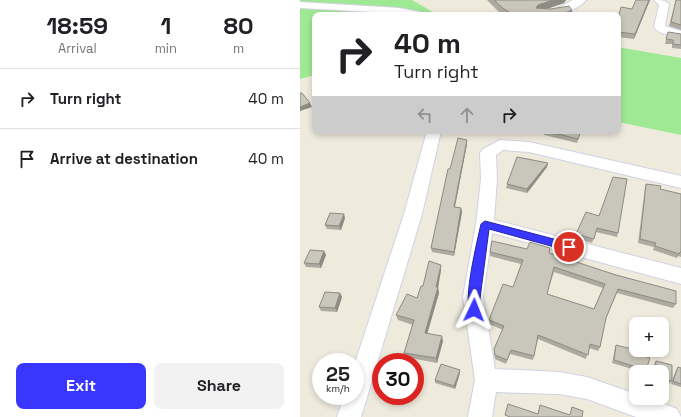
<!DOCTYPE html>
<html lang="en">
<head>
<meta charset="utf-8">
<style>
	body { margin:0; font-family:"Space Grotesk",sans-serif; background:#f2f2f2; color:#202124; height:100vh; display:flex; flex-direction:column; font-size:15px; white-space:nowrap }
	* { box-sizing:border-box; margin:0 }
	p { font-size:13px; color:#757577 }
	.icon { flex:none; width:22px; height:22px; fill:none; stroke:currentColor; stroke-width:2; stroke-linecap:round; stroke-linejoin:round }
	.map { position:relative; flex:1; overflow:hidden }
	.details { display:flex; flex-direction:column; background:#fff; width:300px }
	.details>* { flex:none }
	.top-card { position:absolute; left:12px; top:12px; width:309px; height:122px; border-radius:8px; box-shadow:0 2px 6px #0003; background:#fff; color:#202124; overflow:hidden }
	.buttons { position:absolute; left:329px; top:317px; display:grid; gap:8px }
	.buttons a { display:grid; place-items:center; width:40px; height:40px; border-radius:8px; background:#fff; box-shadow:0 2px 6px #0003; font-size:20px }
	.speed { position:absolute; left:12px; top:353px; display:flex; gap:8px; font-size:20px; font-weight:700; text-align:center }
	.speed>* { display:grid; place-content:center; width:52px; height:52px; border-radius:50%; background:#fff; box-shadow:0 2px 6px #0003; line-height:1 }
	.speed small { font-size:10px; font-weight:400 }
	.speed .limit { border:6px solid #d22; background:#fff; color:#111 }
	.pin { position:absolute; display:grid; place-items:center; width:34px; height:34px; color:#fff; margin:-17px; border:2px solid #fff; border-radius:50%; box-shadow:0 1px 4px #0007 }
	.me { position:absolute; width:44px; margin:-22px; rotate:2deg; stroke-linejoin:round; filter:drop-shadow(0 0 3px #0008) }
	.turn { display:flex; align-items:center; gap:14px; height:84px; padding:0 16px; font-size:18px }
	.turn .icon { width:52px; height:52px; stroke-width:2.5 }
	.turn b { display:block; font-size:28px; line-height:34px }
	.lanes { display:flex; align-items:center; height:38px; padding:0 16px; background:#0003; justify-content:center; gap:20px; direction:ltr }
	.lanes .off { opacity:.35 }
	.eta { display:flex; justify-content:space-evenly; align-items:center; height:68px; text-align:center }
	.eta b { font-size:24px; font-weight:600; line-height:28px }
	.cta { display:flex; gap:8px; margin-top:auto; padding:8px 16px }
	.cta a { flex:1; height:46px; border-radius:8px; background:#3937ff; color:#fff; font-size:16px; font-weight:600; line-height:46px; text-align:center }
	.cta a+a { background:#f2f2f2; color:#202124 }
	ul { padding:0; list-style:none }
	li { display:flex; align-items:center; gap:12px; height:60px; padding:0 16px; border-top:1px solid #e0e0e0 }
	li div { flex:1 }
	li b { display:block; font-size:15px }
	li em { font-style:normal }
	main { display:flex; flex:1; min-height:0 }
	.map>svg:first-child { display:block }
	.green { fill:#a0e994 }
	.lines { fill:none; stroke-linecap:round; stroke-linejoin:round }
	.minor-casing { stroke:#d1d1e5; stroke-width:2 }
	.minor { fill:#fff; fill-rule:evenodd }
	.wall { fill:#adaaa1; fill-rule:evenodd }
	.shaded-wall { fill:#8d8b83 }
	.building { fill:#c9c6bb; stroke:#8d8b83; fill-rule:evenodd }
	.route { fill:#3937ff; stroke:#2524a6 }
</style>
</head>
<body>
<main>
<section class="details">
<div class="eta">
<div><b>18:59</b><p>Arrival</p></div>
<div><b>1</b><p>min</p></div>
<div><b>80</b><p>m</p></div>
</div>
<ul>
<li><svg class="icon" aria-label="right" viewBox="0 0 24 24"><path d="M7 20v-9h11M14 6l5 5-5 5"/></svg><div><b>Turn right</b></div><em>40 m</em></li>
<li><svg class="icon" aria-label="arrive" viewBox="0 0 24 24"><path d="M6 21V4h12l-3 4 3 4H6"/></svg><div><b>Arrive at destination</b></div><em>40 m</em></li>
</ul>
<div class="cta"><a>Exit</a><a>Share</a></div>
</section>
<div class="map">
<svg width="381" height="417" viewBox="0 0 381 417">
	<rect width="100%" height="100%" fill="#eeeadc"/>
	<path class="green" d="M0,0H112L138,15H15V75L0,79Z
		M318,47L381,58V135L318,122Z"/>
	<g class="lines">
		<defs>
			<path id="minor" d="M273,0H286C274,14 253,15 237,15L238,13L258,8Z
				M354,0C360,0 365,0 369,4L365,26L381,31V37C372,35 360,35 354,27L359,5Z
				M0,2L99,8L125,13L126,15L0,8Z
				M127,131H141L122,214L61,417H37L44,396H55V363L104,214Z
				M200,140L229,142L381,176V188L229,152L203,150L196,155L197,179L194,220L381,268V284L192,233L183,297L195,369L259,372L287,377L336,394V398H349L377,409L381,417H336L287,399L259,394L196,392L192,417H168L175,380L163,297L176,224L181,179L180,153L183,149Z"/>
		</defs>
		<use href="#minor" class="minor-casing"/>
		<use href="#minor" class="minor"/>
	</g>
	<path class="wall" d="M187,0H266L264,3L246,9L272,10L271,15H202Z
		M350,0L334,39L318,37V18L332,9Z
		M376,0H381V30L369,26Z
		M368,32L381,34V49L372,48V44H365Z
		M199,131H211L210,133Z
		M244,131H281L277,143L244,135Z
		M167,144L155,207L161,208L162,212L154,256L132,252L131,248L150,169Z
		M247,167L227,193L206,188L207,184Z
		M346,184L360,189L381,194V257L378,256L377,258L353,250L354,247L338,243L345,188Z
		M299,216L318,233L317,237L296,232L292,243L275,238L276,234Z
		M45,218L41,230L27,229L25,225Z
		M227,249L376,304L373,308L317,293L306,318L300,347L298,351L289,348L286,359L238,339L233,360L210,354L206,364L195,359L194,353V349L203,330L189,324V320L213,287L221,264L190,256V252ZM254,272L303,288L294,309L247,294Z
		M24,251L26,255L21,268L6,267L4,263Z
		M141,270L138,287L139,293L127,334L143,341L137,363L105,357L104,353L113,325L98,320L96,315L117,298L123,286Z
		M40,293L42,297L37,312L21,311L19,307Z
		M316,345L346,370L345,372H342L312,363L315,348Z
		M356,361L372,381L369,384L362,381V372H354V364Z
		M378,367L381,368V387L371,384L376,370Z
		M160,373L155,389L135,383V380Z"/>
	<path class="shaded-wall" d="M253,0H266L264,3L238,12L236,8L238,5Z
		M349,0H350L334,39L335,34Z
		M272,10L271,15H260Z
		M10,103L12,107L0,111V107Z
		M167,140V144L154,211V207Z
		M248,163L247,167L227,193V189Z
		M161,208L162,212L154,256V252Z
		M44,214L45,218L41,230L39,226Z
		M24,251L26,255L21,268L19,264Z
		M141,265V270L138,288L139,293L126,338L125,333Z
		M40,293L42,297L37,312L35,308Z
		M142,336L143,341L137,363L136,358Z
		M160,370V373L155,389L154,386Z"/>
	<path class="building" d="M194,0H253L238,5L236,8L251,9L269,6L272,10L260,15H214L204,9Z
		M336,0H349L335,34L318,32V18L321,7L332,9Z
		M376,0H381V25L371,22Z
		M368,32L381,34V45L373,44V40L366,39Z
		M0,93H2L10,103L0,107Z
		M246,131H281L278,139Z
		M158,138L167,140L154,207L161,208L154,252L131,248L148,169H150Z
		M217,157L248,163L227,189L207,184Z
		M313,177L327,179L318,233L297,228L294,239L276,234L286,212L299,216Z
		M346,184L361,186L360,189L381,194V252H380L379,254L355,246L356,243L340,239Z
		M30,213L44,214L39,226L25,225Z
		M192,241L227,249L230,242L250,248L249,253L316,275L376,291V304L318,289L306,318L300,347L290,344L288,355L238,335L234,356L211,350L207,360L195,355L194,349L204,326L189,320L203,284L213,287L223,260L190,252ZM254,267L305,284L294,309L247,294Z
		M10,250L24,251L19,264L4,263Z
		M129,261L141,265L136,287H138L125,333L142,336L136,358L104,353L114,320L96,315L107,294L117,298L121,286H123Z
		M25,292L40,293L35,308L19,307Z
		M316,345L332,349V352L350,358L346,370L314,360Z
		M356,361L372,365V381L362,378V372H355Z
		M141,364L160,370L154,386L135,380Z
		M378,367L381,368V384L373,381Z
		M208,404L238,414L240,405L270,415L272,407L283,411L282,417H210L205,415Z"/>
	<path class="route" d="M185,221L269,243L274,247L269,251L189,229L178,314L174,315L170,314C163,299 177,242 181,224Z"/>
</svg>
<div class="buttons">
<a>+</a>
<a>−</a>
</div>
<div class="speed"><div>25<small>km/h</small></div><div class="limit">30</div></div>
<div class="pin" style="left:269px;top:247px;background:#d93025"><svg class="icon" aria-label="arrive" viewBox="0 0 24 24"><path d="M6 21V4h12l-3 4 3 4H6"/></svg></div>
<svg class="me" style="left:174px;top:310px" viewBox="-20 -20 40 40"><path d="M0-17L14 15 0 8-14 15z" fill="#3937ff" stroke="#fff" stroke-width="4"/></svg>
<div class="top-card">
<div class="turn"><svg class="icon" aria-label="right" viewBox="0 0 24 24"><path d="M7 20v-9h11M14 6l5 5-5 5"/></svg><div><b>40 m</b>Turn right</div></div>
<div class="lanes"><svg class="icon off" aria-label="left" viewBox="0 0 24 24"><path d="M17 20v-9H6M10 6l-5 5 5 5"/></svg><svg class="icon off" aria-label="ahead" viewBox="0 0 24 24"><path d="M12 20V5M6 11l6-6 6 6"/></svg><svg class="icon" aria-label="right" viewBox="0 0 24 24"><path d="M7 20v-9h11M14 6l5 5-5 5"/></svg></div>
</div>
</div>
</main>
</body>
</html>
